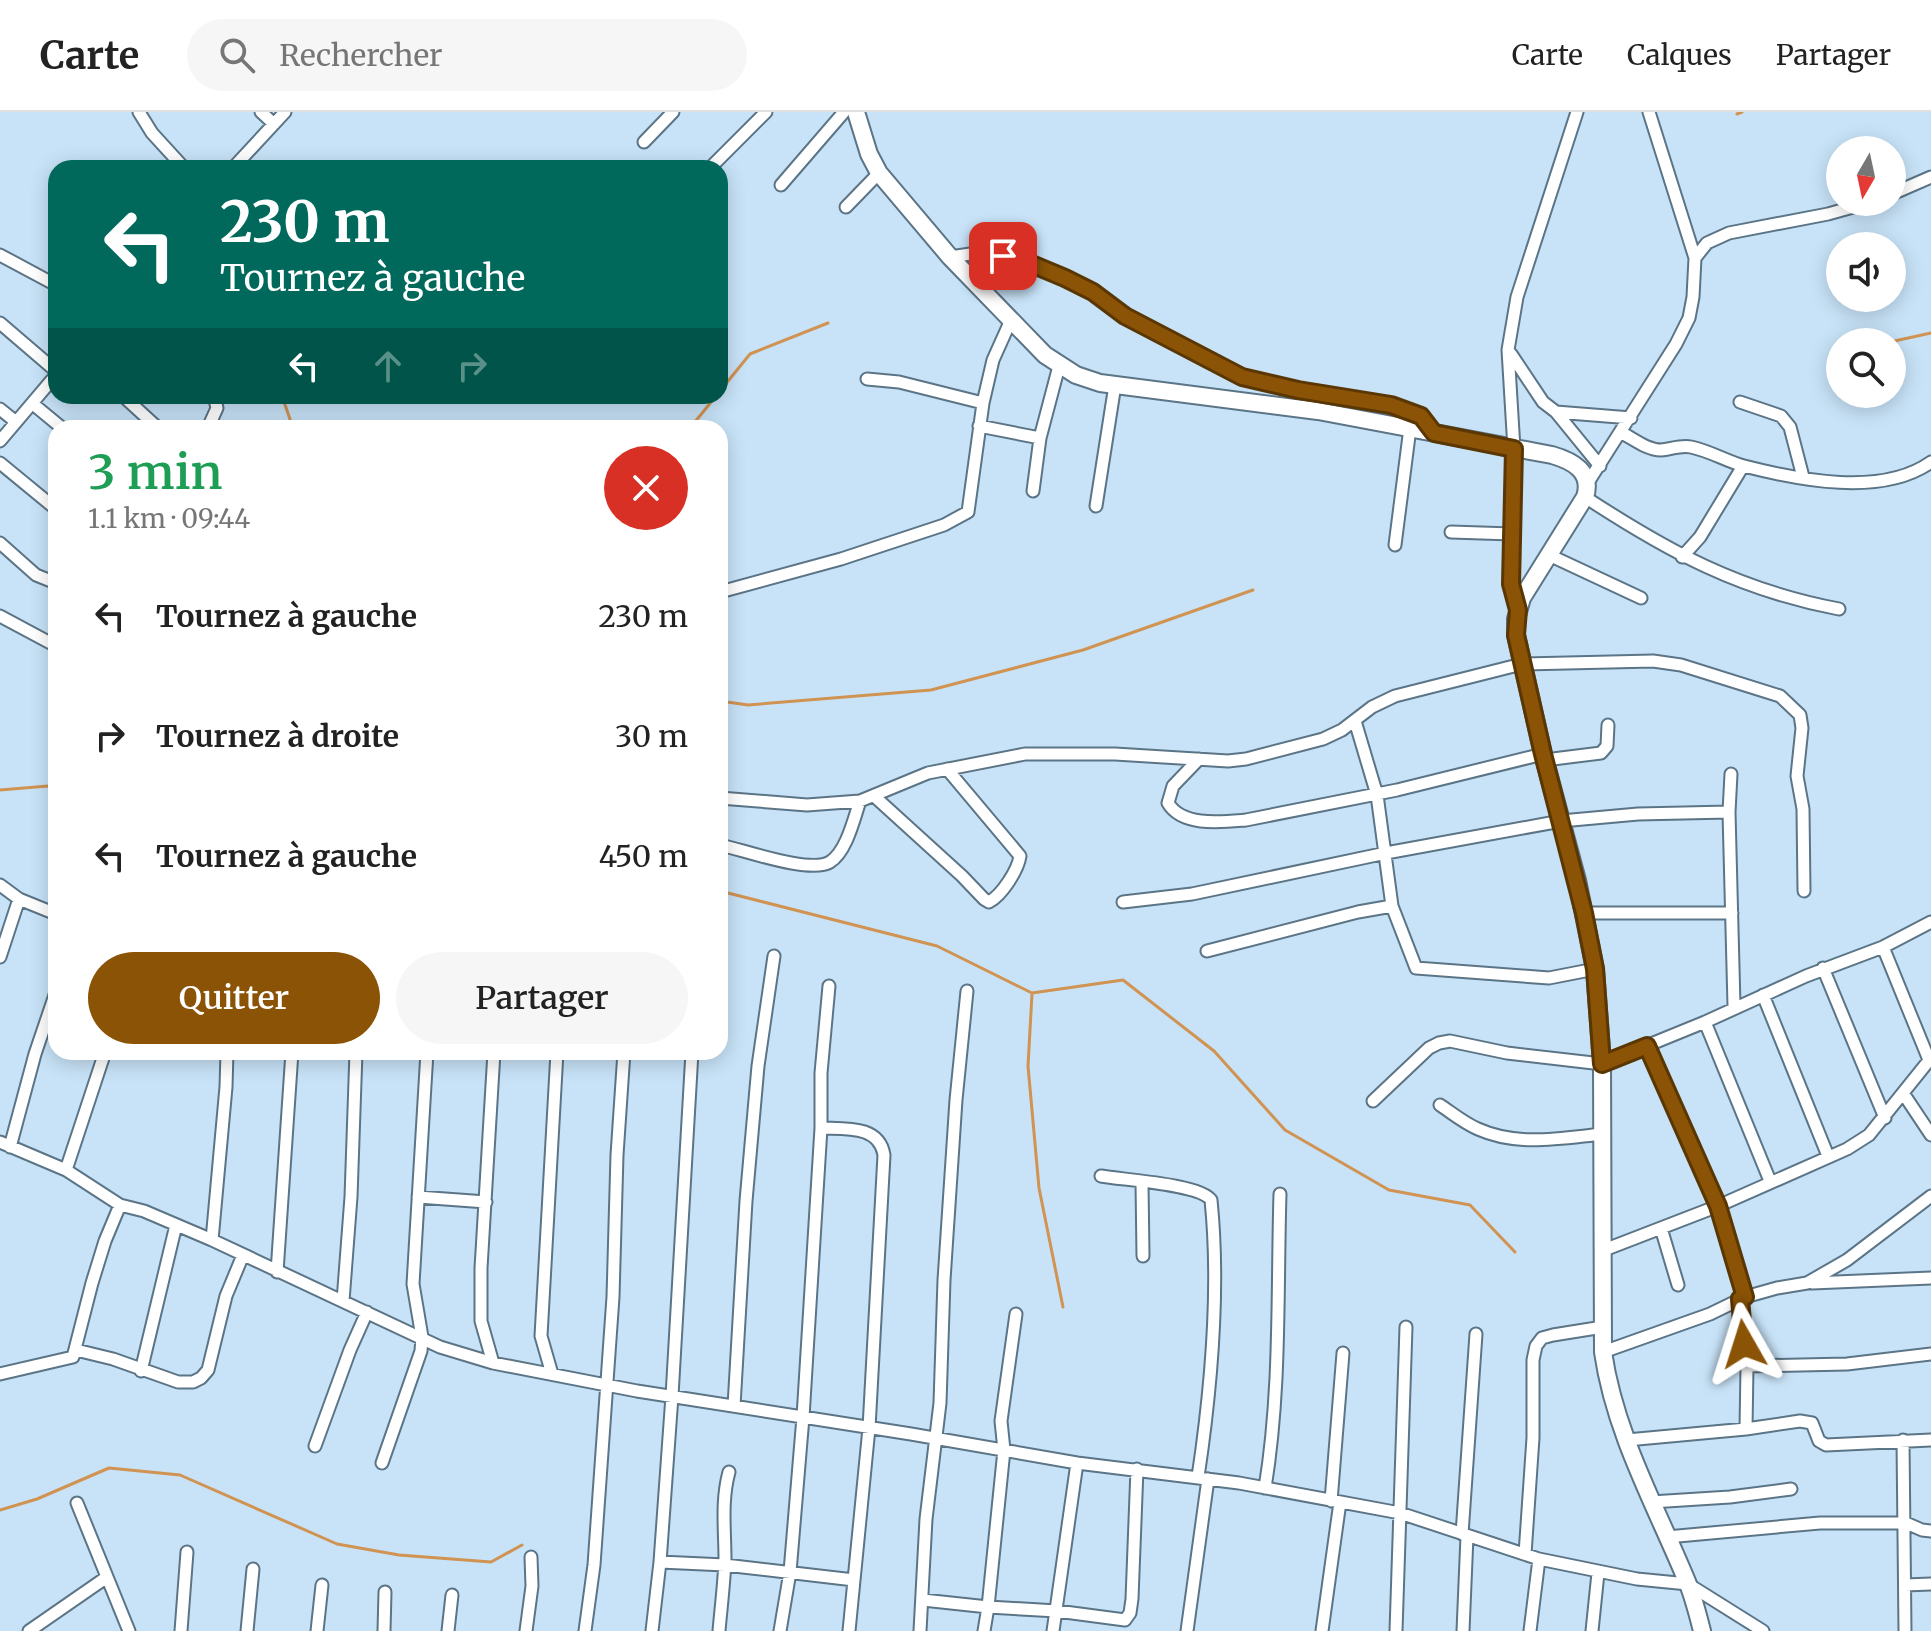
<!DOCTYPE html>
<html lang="fr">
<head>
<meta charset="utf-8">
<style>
	body { margin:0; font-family:Merriweather,serif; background:#f6f6f6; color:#222; height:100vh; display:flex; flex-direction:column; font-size:30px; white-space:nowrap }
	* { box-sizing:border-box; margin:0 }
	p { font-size:26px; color:#767676 }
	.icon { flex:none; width:44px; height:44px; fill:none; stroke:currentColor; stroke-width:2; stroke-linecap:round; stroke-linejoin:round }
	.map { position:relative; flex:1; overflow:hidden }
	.sheet { position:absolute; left:48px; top:308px; width:680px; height:640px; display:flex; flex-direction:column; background:#fff; border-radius:24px; box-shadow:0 4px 20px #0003 }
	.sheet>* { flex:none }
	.banner { position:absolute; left:48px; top:48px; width:680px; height:244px; border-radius:24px; box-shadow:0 4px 20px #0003; background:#00695c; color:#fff; overflow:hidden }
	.needle { width:52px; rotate:189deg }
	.fabs { position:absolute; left:1826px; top:24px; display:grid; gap:16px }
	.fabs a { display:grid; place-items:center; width:80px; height:80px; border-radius:50%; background:#fff; box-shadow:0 4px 20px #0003; font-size:40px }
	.pin { position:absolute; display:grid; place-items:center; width:68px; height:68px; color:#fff; margin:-34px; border-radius:16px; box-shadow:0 4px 12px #0006 }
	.me { position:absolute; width:88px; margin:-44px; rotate:354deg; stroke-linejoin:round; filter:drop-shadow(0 0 6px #0008) }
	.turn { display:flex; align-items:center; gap:28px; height:168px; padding:0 40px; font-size:36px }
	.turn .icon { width:104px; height:104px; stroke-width:2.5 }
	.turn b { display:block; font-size:56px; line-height:68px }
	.lanes { display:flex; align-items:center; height:76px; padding:0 40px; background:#0003; justify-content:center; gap:40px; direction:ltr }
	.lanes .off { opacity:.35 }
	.round { display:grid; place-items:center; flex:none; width:84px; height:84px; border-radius:42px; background:#f6f6f6 }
	.head { display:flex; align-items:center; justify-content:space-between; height:136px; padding:0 40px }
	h1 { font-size:48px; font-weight:600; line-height:60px; color:#1e9e55 }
	.action { display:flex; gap:16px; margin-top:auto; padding:16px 40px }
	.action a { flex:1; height:92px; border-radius:48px; background:#8a5305; color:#fff; font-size:32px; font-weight:600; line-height:92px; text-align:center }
	.action a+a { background:#f6f6f6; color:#222 }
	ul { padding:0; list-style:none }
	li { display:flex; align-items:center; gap:24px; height:120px; padding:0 40px }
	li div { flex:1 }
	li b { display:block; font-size:30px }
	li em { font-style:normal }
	header { display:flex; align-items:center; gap:48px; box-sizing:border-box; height:112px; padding:0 40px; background:#fff; border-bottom:2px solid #e0e0e0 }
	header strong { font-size:38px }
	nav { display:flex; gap:44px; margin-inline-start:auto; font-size:28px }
	.search { width:560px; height:72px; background:#f6f6f6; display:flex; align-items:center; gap:20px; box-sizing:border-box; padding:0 28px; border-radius:44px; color:#767676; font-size:30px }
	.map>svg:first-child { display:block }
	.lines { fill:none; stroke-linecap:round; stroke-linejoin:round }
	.stream { stroke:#d09352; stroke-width:3 }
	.street-casing { stroke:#5b7486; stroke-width:15 }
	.secondary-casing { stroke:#5b7486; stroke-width:20 }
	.street { stroke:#fff; stroke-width:11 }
	.secondary { stroke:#fff; stroke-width:16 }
	.route-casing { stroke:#5a3603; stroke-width:20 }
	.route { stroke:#8a5305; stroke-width:14 }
</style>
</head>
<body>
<header>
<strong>Carte</strong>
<div class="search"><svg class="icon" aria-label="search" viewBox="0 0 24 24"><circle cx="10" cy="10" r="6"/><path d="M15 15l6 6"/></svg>Rechercher</div>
<nav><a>Carte</a><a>Calques</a><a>Partager</a></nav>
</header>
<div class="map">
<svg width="1931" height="1519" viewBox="0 0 1931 1519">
	<rect width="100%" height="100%" fill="#c8e3f8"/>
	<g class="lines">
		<path class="stream" d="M1737,2L1742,0
			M1890,230L1931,221
			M1830,243L1840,241
			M720,279L750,242L828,211
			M282,284L293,316
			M690,316L716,284
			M720,589L748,593L931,578L1083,538L1253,478
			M0,678L48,674L56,676
			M720,779L937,834L1032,881L1123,868L1214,939L1285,1018L1389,1078L1470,1093L1515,1140
			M1032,882L1028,954L1039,1076L1063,1195
			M0,1398L37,1387L109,1356L180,1363L337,1432L399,1443L491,1450L522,1433"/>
		<defs>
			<path id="street" d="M139,0L152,21L184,56
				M261,0L274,12
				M1649,0L1695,146
				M644,30L673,0
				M233,56L285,0
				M710,56L766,0
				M781,73L844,0
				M1892,82L1931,65
				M846,95L879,61
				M0,143L56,173
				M950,145L984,140L1022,148L1093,180L1125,204L1242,265L1298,278L1391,293L1421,304L1434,321
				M0,211L56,259
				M1511,242L1543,290L1556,300L1600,354
				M867,267L899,270L983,291
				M123,284L158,316
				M1740,290L1781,304L1790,315L1803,365
				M33,292L62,316
				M0,297L16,310
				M1556,300L1631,306
				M979,314L1040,326
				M208,316L217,296L214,284
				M1622,321C1634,327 1647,338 1661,338C1671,337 1681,333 1691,335C1710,339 1726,349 1744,354C1799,368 1882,385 1931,350
				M0,329L56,263
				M0,351L56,397
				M1587,372L1676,232L1689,206L1693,185L1695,146L1707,131L1729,121L1828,102L1871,90
				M1033,379L1040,326L1059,254
				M1585,385C1669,440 1739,478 1839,497
				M1096,394L1115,273
				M1451,420L1512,422
				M0,431L36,463L56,471
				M1395,433L1410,316
				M1549,443L1641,486
				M1682,445L1700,425L1743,354
				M720,480L841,447L944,413L968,400L983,291L993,248L1011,208
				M1517,496L1511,472L1514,337L1508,238L1517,185L1577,0
				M0,504L56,534
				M1355,609L1377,683L1392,794L1416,856L1549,866L1595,857
				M1199,647L1173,674L1168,691C1182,715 1222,710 1246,708L1397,678L1543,642
				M1545,648L1601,641L1607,634L1608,613
				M1731,662L1729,700L1734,894
				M874,684L962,764L984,787L989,790C1002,783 1018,758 1020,744L947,657
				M720,686L807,693L860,689L928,661L1025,642H1115L1228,649L1246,647L1323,627L1342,618L1372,595L1395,584L1522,552L1653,549L1681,553L1780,584L1800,603L1802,616L1797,664L1803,697L1804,779
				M720,733C744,738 810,762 830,750C847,739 854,706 860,689
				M0,773L19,787L56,802
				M1123,790L1192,782L1386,741L1561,709L1638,702L1729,700
				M1584,801H1732
				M1883,835L1929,948
				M1207,839L1358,800L1392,794
				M0,845L19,787
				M1823,856L1885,1006
				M1763,883L1828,1044
				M1705,910L1770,1069
				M1647,934L1718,1094L1745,1185
				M1903,981L1931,1023
				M1373,989L1429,936L1439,931L1450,929L1507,941L1602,952L1705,910L1806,864L1883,835L1931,810
				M1440,993C1452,1001 1464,1011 1478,1017C1518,1035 1561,1026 1603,1022
				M821,1016C846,1017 879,1013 884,1043L869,1316L849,1519
				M0,1030L66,1058L120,1093L144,1099L212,1128L440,1235L493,1251L637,1279L911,1322L1077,1351L1239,1371L1400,1401L1539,1447L1637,1467L1688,1472L1763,1519
				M10,1035L35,942L56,880
				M66,1058L105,940
				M1101,1064C1123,1068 1200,1072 1211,1088C1220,1176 1211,1278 1198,1365
				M1142,1071L1143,1144
				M418,1085L486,1090
				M1661,1116L1678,1173
				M212,1128L226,975L227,940
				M1604,1138L1718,1094L1847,1037L1869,1023L1931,946
				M277,1160L292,940
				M1812,1171L1931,1166
				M1740,1187L1747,1254L1746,1317
				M343,1189L351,1085L356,940
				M76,1238L113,1247L178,1270H193L201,1266L208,1258L226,1184L243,1143
				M1603,1240L1710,1202L1745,1185L1777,1176L1807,1171L1847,1148L1931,1084
				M493,1251L481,1209V1156L494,940
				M1747,1254L1847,1252L1931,1242
				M141,1259L176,1113
				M0,1262L73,1245L92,1171L105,1129L120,1093
				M552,1262L541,1224L557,940
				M734,1294L746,1089L758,954L774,844
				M1627,1328L1746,1317L1800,1309L1812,1311L1819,1329L1826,1333L1931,1328
				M1903,1328L1905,1519
				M315,1334L350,1238L367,1200
				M382,1351L421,1239L422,1225L413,1172L427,940
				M1265,1376C1281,1278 1277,1181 1280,1082
				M1331,1389L1343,1241
				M1651,1390L1730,1385L1791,1377
				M77,1391L129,1519
				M1462,1422L1476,1222
				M1667,1425L1820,1411H1906L1922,1418L1931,1419
				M1525,1442L1533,1326V1248L1536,1234L1542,1226L1553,1223L1603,1215
				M660,1450L725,1453L854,1468
				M1905,1473L1931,1472
				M923,1488L988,1495L1057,1499L1125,1508L1130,1501L1132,1487L1137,1357
				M29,1519L107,1465
				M181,1519L187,1440
				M247,1519L253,1457
				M317,1519L322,1473
				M384,1519L385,1480
				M448,1519L452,1483
				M526,1519L532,1474L531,1445
				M585,1519L594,1453L613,1185L617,1043L624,940
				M652,1519L660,1450L672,1284L692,940
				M719,1519C721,1496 724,1472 725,1448C725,1418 721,1389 729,1360
				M780,1519L790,1460L803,1305L821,1016V961L829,874
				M920,1519L926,1407L940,1291L944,1168L956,988L967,879
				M984,1519L988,1495L1004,1338L1001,1309L1016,1202
				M1053,1519L1077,1351
				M1187,1519L1208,1367
				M1322,1519L1340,1390
				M1396,1519L1406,1215
				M1463,1519L1467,1424
				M1530,1519L1539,1447
				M1592,1519L1598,1461"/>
			<path id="secondary" d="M856,0L869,42L879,61L950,145L1045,243L1076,263L1100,271L1318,299L1552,343C1573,349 1593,360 1585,385L1522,486L1516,507V523L1543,642L1577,768L1595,857L1602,952L1603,1240C1615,1323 1657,1396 1688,1472C1694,1487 1698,1503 1702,1519"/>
		</defs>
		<use href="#street" class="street-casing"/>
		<use href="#secondary" class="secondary-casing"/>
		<use href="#street" class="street"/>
		<use href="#secondary" class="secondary"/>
	</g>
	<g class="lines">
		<defs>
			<path id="route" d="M1003,144L1022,148L1065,166L1093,180L1125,204L1242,265L1298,278L1391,293L1421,304L1434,321L1514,337L1511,472L1518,498L1516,523L1543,642L1584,801L1595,857L1602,952L1647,934L1718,1094L1745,1185L1740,1187L1744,1232"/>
		</defs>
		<use href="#route" class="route-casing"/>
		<use href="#route" class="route"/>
	</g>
</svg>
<div class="fabs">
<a><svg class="needle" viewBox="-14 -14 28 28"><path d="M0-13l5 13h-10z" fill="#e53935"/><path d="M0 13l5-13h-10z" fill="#767676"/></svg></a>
<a><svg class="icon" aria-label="sound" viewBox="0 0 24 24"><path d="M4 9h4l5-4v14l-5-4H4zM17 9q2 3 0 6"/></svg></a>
<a><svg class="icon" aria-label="search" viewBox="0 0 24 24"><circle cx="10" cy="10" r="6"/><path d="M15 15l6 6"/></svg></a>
</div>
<div class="pin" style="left:1003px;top:144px;background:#d93025"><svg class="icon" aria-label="arrive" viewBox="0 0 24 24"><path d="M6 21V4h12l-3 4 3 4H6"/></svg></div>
<svg class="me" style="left:1744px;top:1232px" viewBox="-20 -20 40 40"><path d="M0-17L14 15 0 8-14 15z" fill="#8a5305" stroke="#fff" stroke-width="4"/></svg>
<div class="banner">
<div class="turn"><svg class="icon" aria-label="left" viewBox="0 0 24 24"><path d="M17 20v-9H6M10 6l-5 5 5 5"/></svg><div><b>230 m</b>Tournez à gauche</div></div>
<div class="lanes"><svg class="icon" aria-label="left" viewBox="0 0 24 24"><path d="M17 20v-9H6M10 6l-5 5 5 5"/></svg><svg class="icon off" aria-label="ahead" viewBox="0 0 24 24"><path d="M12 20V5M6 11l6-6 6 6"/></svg><svg class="icon off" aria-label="right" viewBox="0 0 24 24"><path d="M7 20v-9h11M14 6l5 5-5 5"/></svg></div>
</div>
<section class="sheet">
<div class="head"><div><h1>3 min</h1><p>1.1 km · 09:44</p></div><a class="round" style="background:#d93025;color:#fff"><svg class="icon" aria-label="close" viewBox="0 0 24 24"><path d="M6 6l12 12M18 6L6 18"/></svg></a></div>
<ul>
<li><svg class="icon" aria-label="left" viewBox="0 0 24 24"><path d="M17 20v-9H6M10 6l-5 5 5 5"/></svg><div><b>Tournez à gauche</b></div><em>230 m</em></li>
<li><svg class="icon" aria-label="right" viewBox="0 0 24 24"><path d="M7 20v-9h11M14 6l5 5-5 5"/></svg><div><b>Tournez à droite</b></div><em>30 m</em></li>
<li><svg class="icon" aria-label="left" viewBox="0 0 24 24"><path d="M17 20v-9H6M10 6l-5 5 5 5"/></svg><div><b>Tournez à gauche</b></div><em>450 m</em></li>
</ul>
<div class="action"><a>Quitter</a><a>Partager</a></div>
</section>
</div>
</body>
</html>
